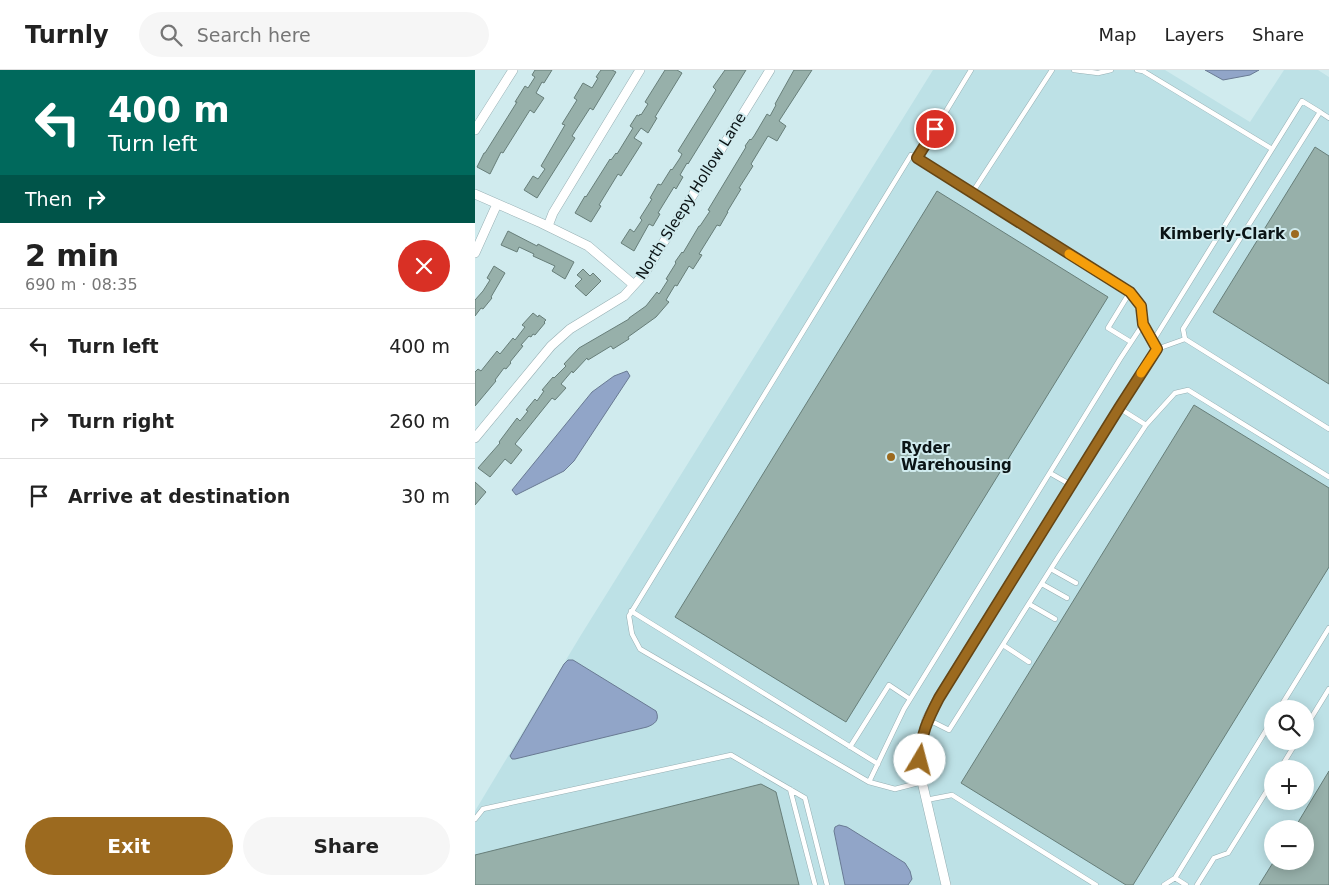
<!DOCTYPE html>
<html lang="en">
<head>
<meta charset="utf-8">
<style>
	body { margin:0; font-family:"DejaVu Sans",sans-serif; background:#f6f6f6; color:#222; height:100vh; display:flex; flex-direction:column; font-size:19px; white-space:nowrap }
	* { box-sizing:border-box; margin:0 }
	p { font-size:16px; color:#767676 }
	.icon { flex:none; width:28px; height:28px; fill:none; stroke:currentColor; stroke-width:2; stroke-linecap:round; stroke-linejoin:round }
	.map { position:relative; flex:1; overflow:hidden }
	.details { display:flex; flex-direction:column; background:#fff; width:475px }
	.details>* { flex:none }
	.top-card { background:#00695c; color:#fff; overflow:hidden }
	.controls { position:absolute; left:789px; top:630px; display:grid; gap:10px }
	.controls a { display:grid; place-items:center; width:50px; height:50px; border-radius:50%; background:#fff; box-shadow:0 2px 12px #0003; font-size:25px }
	.pin { position:absolute; display:grid; place-items:center; width:42px; height:42px; color:#fff; margin:-21px; border:2px solid #fff; border-radius:50%; box-shadow:0 1px 5px #0007 }
	.me { position:absolute; width:55px; margin:-28px; rotate:8deg; stroke-linejoin:round; filter:drop-shadow(0 0 4px #0008) }
	.turn { display:flex; align-items:center; gap:18px; height:105px; padding:0 25px; font-size:22px }
	.turn .icon { width:65px; height:65px; stroke-width:2.5 }
	.turn b { display:block; font-size:35px; line-height:42px }
	.then { display:flex; align-items:center; height:48px; padding:0 25px; background:#0003; gap:10px; font-size:19px }
	.round { display:grid; place-items:center; flex:none; width:52px; height:52px; border-radius:26px; background:#f6f6f6 }
	.summary { display:flex; align-items:center; justify-content:space-between; height:85px; padding:0 25px }
	h1 { font-size:30px; font-weight:800; line-height:38px }
	.primary-button { display:flex; gap:10px; margin-top:auto; padding:10px 25px }
	.primary-button a { flex:1; height:58px; border-radius:30px; background:#9c6a1f; color:#fff; font-size:20px; font-weight:800; line-height:58px; text-align:center }
	.primary-button a+a { background:#f6f6f6; color:#222 }
	ul { padding:0; list-style:none }
	li { display:flex; align-items:center; gap:15px; height:75px; padding:0 25px; border-top:1px solid #e0e0e0 }
	li div { flex:1 }
	li b { display:block; font-size:19px }
	li em { font-style:normal }
	header { display:flex; align-items:center; gap:30px; box-sizing:border-box; height:70px; padding:0 25px; background:#fff; border-bottom:1px solid #e0e0e0 }
	header strong { font-size:24px }
	nav { display:flex; gap:28px; margin-inline-start:auto; font-size:18px }
	.search { width:350px; height:45px; background:#f6f6f6; display:flex; align-items:center; gap:12px; box-sizing:border-box; padding:0 18px; border-radius:28px; color:#767676; font-size:19px }
	main { display:flex; flex:1; min-height:0 }
	.map>svg:first-child { display:block }
	.built { fill:#bde1e6; fill-rule:evenodd }
	.water { fill:#91a5c8; stroke:#697a93 }
	.building { fill:#97b0aa; stroke:#677e79 }
	.lines { fill:none; stroke-linecap:round; stroke-linejoin:round }
	.service-casing { stroke:#96afb3; stroke-width:5.5 }
	.minor-casing { stroke:#96afb3; stroke-width:10 }
	.service { stroke:#fff; stroke-width:4.5 }
	.minor { stroke:#fff; stroke-width:9 }
	.route-casing { stroke:#654514; stroke-width:12 }
	.route { stroke:#9c6a1f; stroke-width:9 }
	.slow { stroke:#f59e0b; stroke-width:9 }
	.poi-dot { fill:#9c6a1f; stroke:#d0ebee; stroke-width:2 }
	.labels { text-anchor:middle; stroke-width:4; stroke-linejoin:round; paint-order:stroke }
	.street-label { font-size:15px; fill:#0b1416; stroke:#d0ebee }
	.poi-label { font-size:15px; font-weight:bold; fill:#0b1416; stroke:#d0ebee; text-anchor:end }
</style>
</head>
<body>
<header>
<strong>Turnly</strong>
<div class="search"><svg class="icon" aria-label="search" viewBox="0 0 24 24"><circle cx="10" cy="10" r="6"/><path d="M15 15l6 6"/></svg>Search here</div>
<nav><a>Map</a><a>Layers</a><a>Share</a></nav>
</header>
<main>
<section class="details">
<div class="top-card">
<div class="turn"><svg class="icon" aria-label="left" viewBox="0 0 24 24"><path d="M17 20v-9H6M10 6l-5 5 5 5"/></svg><div><b>400 m</b>Turn left</div></div>
<div class="then">Then<svg class="icon" aria-label="right" viewBox="0 0 24 24"><path d="M7 20v-9h11M14 6l5 5-5 5"/></svg></div>
</div>
<div class="summary"><div><h1>2 min</h1><p>690 m · 08:35</p></div><a class="round" style="background:#d93025;color:#fff"><svg class="icon" aria-label="close" viewBox="0 0 24 24"><path d="M6 6l12 12M18 6L6 18"/></svg></a></div>
<ul>
<li><svg class="icon" aria-label="left" viewBox="0 0 24 24"><path d="M17 20v-9H6M10 6l-5 5 5 5"/></svg><div><b>Turn left</b></div><em>400 m</em></li>
<li><svg class="icon" aria-label="right" viewBox="0 0 24 24"><path d="M7 20v-9h11M14 6l5 5-5 5"/></svg><div><b>Turn right</b></div><em>260 m</em></li>
<li><svg class="icon" aria-label="arrive" viewBox="0 0 24 24"><path d="M6 21V4h12l-3 4 3 4H6"/></svg><div><b>Arrive at destination</b></div><em>30 m</em></li>
</ul>
<div class="primary-button"><a>Exit</a><a>Share</a></div>
</section>
<div class="map">
<svg width="854" height="815" viewBox="0 0 854 815">
	<rect width="100%" height="100%" fill="#d0ebee"/>
	<path class="built" d="M458,0H690L775,52L809,0H843L854,7V815H0V741L106,565ZM798,639H830V671H798ZM798,699H830V731H798ZM798,759H830V791H798Z"/>
	<path class="water" d="M730,0H784L775,5L748,10Z
		M152,301L155,306L99,391L89,401L41,425L37,420L117,322L139,306Z
		M93,590H98L181,641C185,650 180,654 172,657L40,689H37L35,686L89,594Z
		M364,755L372,757L430,793L435,801L437,809L433,815H370L359,761L360,757Z"/>
	<path class="building" d="M60,0H77L69,13L67,12L61,23L69,28L59,43L55,40L28,83L26,82L15,104L2,97L9,83H10L42,32H40L50,16L53,18L60,7L57,5Z
		M126,0H137L141,2L118,40L115,38L97,66L100,68L62,128L49,120L58,106L63,109L70,99L66,96L90,55L87,54L102,30L99,28L108,13L117,18L123,8L121,7Z
		M190,0H202L207,3L180,47L182,48L173,63L166,58L159,68L167,73L146,106L143,104L124,135L126,136L116,152L100,143L110,126L111,127L135,89L136,90L141,83L142,84L158,58L155,56L162,45L164,46L165,44L166,45L173,34L170,32Z
		M250,0H271L213,94L212,93L205,105L208,107L201,119L199,117L183,143L185,144L178,156L174,154L159,181L146,173L155,159L159,162L167,150L165,148L177,129L175,128L183,114L186,115L196,99L197,100L205,88L207,84L203,81L241,20L238,17Z
		M319,0H337L304,51L311,56L302,71L293,66L276,94L278,96L264,118L266,119L252,142H253L245,156L242,155L224,184L227,185L218,199L214,196L202,216L200,215L191,230L194,232L181,247L153,267L154,269L138,279L136,276L113,290L112,288L98,303L97,301L86,314L91,318L80,330L77,328L40,374L47,380L36,394L30,389L15,407L3,398L25,373L24,372L42,348L45,351L53,341L51,340L60,329L62,331L69,321L67,320L78,307L79,308L91,296L89,294L104,278L154,249V248L171,236L182,222L184,224L193,210L191,209L201,193L200,192L207,182L208,183L224,156H225L235,141L233,140L271,77L270,76L275,69L276,70L279,66L292,44L295,46L301,35L300,34Z
		M840,77L854,86V314L738,242Z
		M462,121L633,227L371,652L200,547Z
		M33,161L62,176L63,174L99,192L90,209L77,201L80,196L58,186L59,184L44,177L42,182L26,175Z
		M19,196L30,203L16,227L17,228L8,239L6,238L0,246V230L8,221L15,210L12,208Z
		M108,199L115,206L118,203L126,211L111,226L100,216L107,209L102,205Z
		M58,243L63,247L64,245L71,250L69,252L70,253L60,265L58,264L56,267L54,266L46,275L48,276L35,292L36,293L31,299L29,298L20,310L21,311L0,336V302L3,299L6,301L22,281L25,284L38,268L40,270L50,257L47,255Z
		M719,335L854,418V497L658,815H651L486,713Z
		M0,412L11,422L0,435Z
		M854,701V815H784L799,791H830V759H819Z
		M286,714L301,722L324,815H0V785Z"/>
	<g class="lines">
		<defs>
			<path id="service" d="M599,0L623,3L636,0
				M662,0L668,1L797,79
				M442,89L496,0
				M497,123L577,0
				M655,222L633,258L656,272
				M710,269L854,359
				M678,271L827,31L845,42
				M644,338L671,355L700,323L713,320L854,407
				M575,403L596,415
				M576,499L601,513
				M567,514L592,528
				M554,534L580,549
				M156,541L403,694
				M528,575L554,592
				M804,639L854,558
				M452,649L474,660L584,486L671,355
				M830,658L854,619
				M375,677L414,615L435,629
				M805,699L822,671
				M394,712L429,639L645,289L668,254
				M447,712L420,719L394,712L165,579L157,564L154,546L436,85L655,222L666,236L668,254L682,279L710,269L708,259L845,42L854,48
				M315,719L340,815
				M451,730L477,725L621,815
				M0,749L8,739L256,685L330,728L352,815
				M689,815L700,808
				M711,815L700,808L798,649
				M722,815L739,788L753,783L798,711"/>
			<path id="minor" d="M0,60L38,0
				M0,124L66,153L113,176L159,215
				M73,156L78,143L165,0
				M0,183L22,134
				M0,368L76,276L95,259L149,226L169,204L295,0
				M471,815L445,703V676L452,649L463,628L644,338L682,279"/>
		</defs>
		<use href="#service" class="service-casing"/>
		<use href="#minor" class="minor-casing"/>
		<use href="#service" class="service"/>
		<use href="#minor" class="minor"/>
	</g>
	<g class="lines">
		<defs>
			<path id="route" d="M445,690C445,666 453,649 464,628L644,338L682,279L668,254L666,236L655,222L442,88L460,59"/>
		</defs>
		<use href="#route" class="route-casing"/>
		<use href="#route" class="route"/>
		<path class="slow" d="M594,184L655,222L666,236L668,254L682,279L666,303"/>
	</g>
	<g class="poi-dot">
		<circle cx="820" cy="164" r="5"/>
		<circle cx="416" cy="387" r="5"/>
	</g>
	<g class="labels">
		<g class="street-label">
			<text transform="translate(216 126) rotate(-58)" y="5">North Sleepy Hollow Lane</text>
		</g>
		<g class="poi-label">
			<text x="810" y="169">Kimberly-Clark</text>
			<text x="426" y="383" text-anchor="start">Ryder<tspan x="426" dy="17">Warehousing</tspan></text>
		</g>
	</g>
</svg>
<div class="controls">
<a><svg class="icon" aria-label="search" viewBox="0 0 24 24"><circle cx="10" cy="10" r="6"/><path d="M15 15l6 6"/></svg></a>
<a>+</a>
<a>−</a>
</div>
<div class="pin" style="left:460px;top:59px;background:#d93025"><svg class="icon" aria-label="arrive" viewBox="0 0 24 24"><path d="M6 21V4h12l-3 4 3 4H6"/></svg></div>
<svg class="me" style="left:445px;top:690px" viewBox="-20 -20 40 40"><circle r="19" fill="#fff"/><path d="M0-13L10 11 0 6-10 11z" fill="#9c6a1f"/></svg>
</div>
</main>
</body>
</html>
